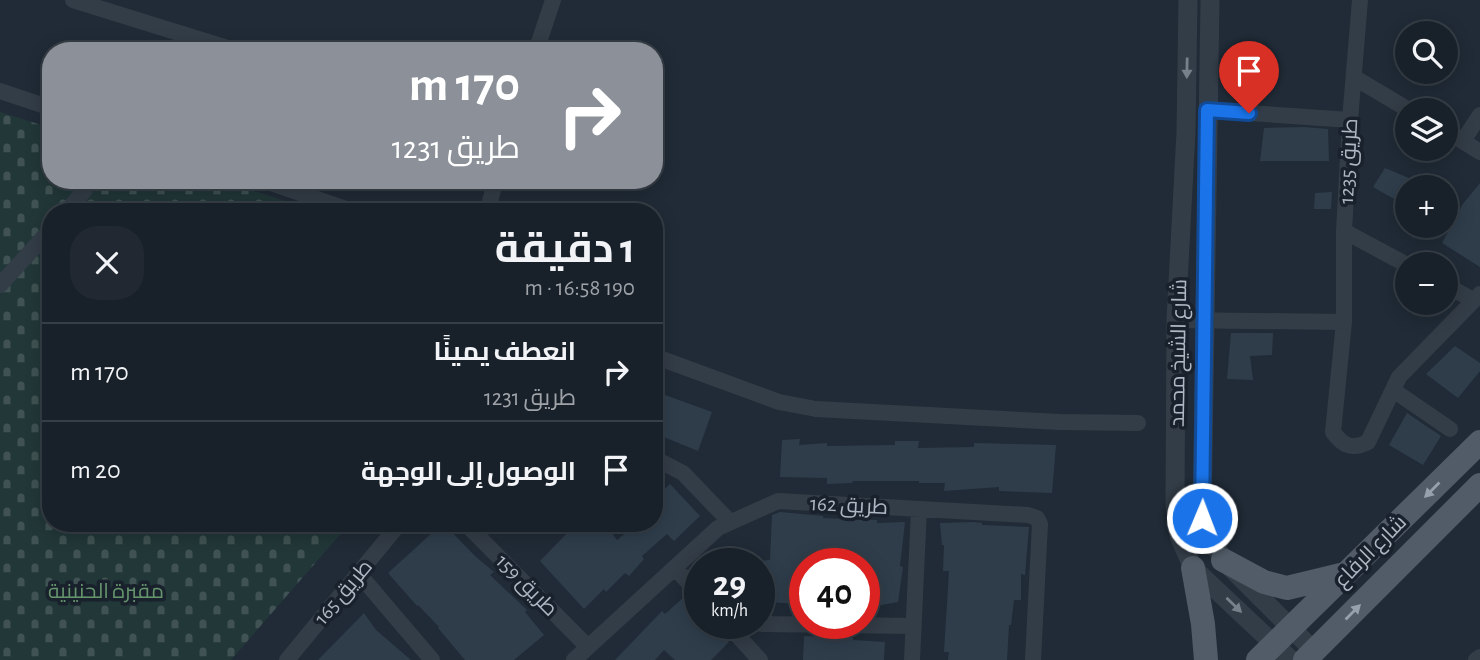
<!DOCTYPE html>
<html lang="ar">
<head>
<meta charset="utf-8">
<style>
	body { margin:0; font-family:"Alegreya Sans",Cairo,sans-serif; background:#212831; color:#f1f3f6; direction:rtl; height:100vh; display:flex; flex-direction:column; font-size:26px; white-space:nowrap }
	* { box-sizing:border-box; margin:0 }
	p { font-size:23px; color:#9fa3a8 }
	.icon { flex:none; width:38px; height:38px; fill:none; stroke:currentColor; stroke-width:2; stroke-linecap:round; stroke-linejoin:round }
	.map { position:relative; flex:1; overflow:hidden; direction:ltr }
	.side { position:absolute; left:42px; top:203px; width:621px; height:329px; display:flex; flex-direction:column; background:#182029; border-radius:28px; box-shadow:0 4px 18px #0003,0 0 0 2px #363e46; direction:rtl }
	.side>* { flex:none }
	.banner { position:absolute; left:42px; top:42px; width:621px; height:147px; border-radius:28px; box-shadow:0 4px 18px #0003,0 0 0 2px #363e46; direction:rtl; background:#8c9099; color:#fff; overflow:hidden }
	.fabs { position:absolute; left:1395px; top:21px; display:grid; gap:14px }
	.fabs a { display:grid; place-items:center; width:63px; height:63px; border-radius:50%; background:#182029; box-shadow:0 4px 18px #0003,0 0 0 2px #363e46; font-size:35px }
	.speed { position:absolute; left:684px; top:548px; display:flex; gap:14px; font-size:35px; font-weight:700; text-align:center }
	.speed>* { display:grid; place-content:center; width:91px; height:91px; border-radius:50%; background:#182029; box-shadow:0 4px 18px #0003,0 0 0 2px #363e46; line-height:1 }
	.speed small { font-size:18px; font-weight:400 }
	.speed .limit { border:10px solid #d22; background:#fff; color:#111 }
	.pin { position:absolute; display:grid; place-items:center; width:60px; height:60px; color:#fff; margin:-72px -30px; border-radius:50% 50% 50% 0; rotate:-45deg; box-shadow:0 0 7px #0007 }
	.pin .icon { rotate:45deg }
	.me { position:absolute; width:77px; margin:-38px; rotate:1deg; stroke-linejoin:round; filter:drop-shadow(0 0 5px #0008) }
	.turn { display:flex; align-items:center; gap:24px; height:147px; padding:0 28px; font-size:32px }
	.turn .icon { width:91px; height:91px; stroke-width:2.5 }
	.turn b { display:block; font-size:49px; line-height:60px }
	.round { display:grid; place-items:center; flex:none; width:74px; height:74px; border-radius:28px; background:#212831 }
	.summary { display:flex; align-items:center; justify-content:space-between; height:119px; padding:0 28px }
	h1 { font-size:42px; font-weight:700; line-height:52px }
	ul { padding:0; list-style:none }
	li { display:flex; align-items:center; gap:21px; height:98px; padding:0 28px; border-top:2px solid #363e46 }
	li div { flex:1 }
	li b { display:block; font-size:26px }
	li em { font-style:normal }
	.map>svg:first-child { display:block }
	.cemetery { fill:url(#cemetery-stones) }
	.building { fill:#2f3d4b }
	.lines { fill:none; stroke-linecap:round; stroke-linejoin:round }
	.minor { stroke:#333d47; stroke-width:16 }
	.tertiary { stroke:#333d47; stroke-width:19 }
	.primary { stroke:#515c68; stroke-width:24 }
	.oneway { fill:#77818c }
	.oneway2 { fill:#97a1ad }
	.route-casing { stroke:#114b97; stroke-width:18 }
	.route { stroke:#1a73e8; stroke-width:12 }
	.labels { text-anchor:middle; stroke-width:7; stroke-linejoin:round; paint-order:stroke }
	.street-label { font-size:21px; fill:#aeb8c4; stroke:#19222c }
	.park-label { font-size:21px; fill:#65946d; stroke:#19222c }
</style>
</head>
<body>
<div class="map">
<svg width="1480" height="660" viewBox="0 0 1480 660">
	<defs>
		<pattern id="cemetery-stones" width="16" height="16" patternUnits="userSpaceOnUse" patternTransform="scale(1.75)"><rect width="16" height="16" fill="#223738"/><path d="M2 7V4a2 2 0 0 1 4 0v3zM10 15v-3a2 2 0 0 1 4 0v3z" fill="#405253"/></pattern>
	</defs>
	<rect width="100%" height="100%" fill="#202b37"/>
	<path class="cemetery" d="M0,112L51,128V180H219L320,212H51V523H350L231,660H0Z"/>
	<path class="building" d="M1304,127L1328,129L1329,161H1260L1264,128Z
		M1385,168L1409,178L1396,200L1373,187Z
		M1480,183V267L1442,243L1462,205Z
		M1332,192L1331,209H1314L1315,193Z
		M1231,333H1273L1272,355L1250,356L1253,380L1227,379Z
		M1455,346L1480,363V371L1458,398L1426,374Z
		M654,391L712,412L698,451L654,433Z
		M1407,413L1441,436L1423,465L1389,445Z
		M800,439L799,445L827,443V446L895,445V441H919L918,448L974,447V443L1056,445L1052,493L999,491V487L944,491L945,483H919V481H853L852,483L827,484V478L780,477L782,440Z
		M670,484L700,516L674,541L667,534L642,556L644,559L629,576L625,573L606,592L604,589L584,609L540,561L572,528L575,532L583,523H604L617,540L638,523H654V499Z
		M780,512L823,516V518L877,520V523L905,522L900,566L903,567L898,602L876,606V603H864V564H805V604L760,602V561L770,560L772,515Z
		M973,522L982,523V525L1029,527L1025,575L1021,574V600H1014L1011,625H1009L1007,660H948L949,652H944L949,571H943L944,545H942L940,523Z
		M443,523L475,556L494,572L490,575L527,610L525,612L544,635L514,660H465L438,628L439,627L418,605L417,606L388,573Z
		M685,596L700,613V623H712L729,642L711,660H675L664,650L655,660H615L662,611L665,614Z
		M364,613L376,630L411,660H318Z
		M804,636L853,638V640L885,642L884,660H803Z"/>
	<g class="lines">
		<path class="minor" d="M73,0L237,51
			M1360,0L1350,120L1344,231V322L1333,432C1343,446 1352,450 1368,442L1399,377L1480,294
			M536,51L553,0
			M1355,78L1409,110
			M0,91L51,108
			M1207,110L1350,120
			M1446,131L1480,152
			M1463,141L1480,115
			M262,180L355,212
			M490,201L496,180
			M66,212L85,190
			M1344,231L1407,265
			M0,285L51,229
			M1446,285L1473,300
			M1176,320L1344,322
			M654,356L779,402L816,409L1060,422L1138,423
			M1393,390L1450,429
			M654,458L683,473L730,522
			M465,523L588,647
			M675,568L700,595
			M358,573L432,660
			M726,623L760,660
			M761,624L914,626
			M287,660L400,523
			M574,660L718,528L778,501L1028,515L1037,518L1040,524L1033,660
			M912,660L919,509
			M1476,660L1480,657"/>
		<path class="tertiary" d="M1188,0L1186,132L1176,320L1175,505L1179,536L1193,568L1291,660
			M1210,0L1202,518L1223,560L1314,651"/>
		<path class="primary" d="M1223,560L1264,582L1287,588L1345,574
			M1193,568L1203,624L1206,660
			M1258,660L1480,442
			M1305,660L1480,485"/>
	</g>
	<defs><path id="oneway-solid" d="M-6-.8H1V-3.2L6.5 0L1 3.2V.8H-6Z" transform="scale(1.75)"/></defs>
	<g class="oneway">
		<use href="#oneway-solid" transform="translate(1187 68) rotate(91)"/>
		<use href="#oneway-solid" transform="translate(1234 605) rotate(44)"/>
	</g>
	<g class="oneway2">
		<use href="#oneway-solid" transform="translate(1432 490) rotate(135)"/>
		<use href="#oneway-solid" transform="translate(1353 612) rotate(-45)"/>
	</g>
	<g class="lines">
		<defs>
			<path id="route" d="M1202,518L1207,110L1249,113"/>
		</defs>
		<use href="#route" class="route-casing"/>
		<use href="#route" class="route"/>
	</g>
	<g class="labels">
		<g class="street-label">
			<text transform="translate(1348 161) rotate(-87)" y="7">طريق 1235</text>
			<text transform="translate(1178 353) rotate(-89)" y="7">شارع الشيخ محمد</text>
			<text transform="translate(849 505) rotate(3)" y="7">طريق 162</text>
			<text transform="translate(1370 551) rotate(-45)" y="7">شارع الرفاع</text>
			<text transform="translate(527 585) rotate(45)" y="7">طريق 159</text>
			<text transform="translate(343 592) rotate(-50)" y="7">طريق 165</text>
		</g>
		<g class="park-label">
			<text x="106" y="598">مقبرة الحنينية</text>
		</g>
	</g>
</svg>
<div class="fabs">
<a><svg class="icon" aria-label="search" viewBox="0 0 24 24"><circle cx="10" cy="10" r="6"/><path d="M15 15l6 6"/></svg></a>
<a><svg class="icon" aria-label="layers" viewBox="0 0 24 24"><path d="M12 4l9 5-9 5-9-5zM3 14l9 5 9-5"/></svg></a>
<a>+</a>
<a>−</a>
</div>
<div class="speed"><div>29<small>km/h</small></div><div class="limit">40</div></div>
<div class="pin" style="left:1249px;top:113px;background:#d93025"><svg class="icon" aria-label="arrive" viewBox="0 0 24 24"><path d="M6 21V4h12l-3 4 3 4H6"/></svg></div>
<svg class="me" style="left:1202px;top:518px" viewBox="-20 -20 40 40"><circle r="17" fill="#1a73e8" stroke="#fff" stroke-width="3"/><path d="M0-11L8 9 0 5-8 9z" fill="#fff"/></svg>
<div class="banner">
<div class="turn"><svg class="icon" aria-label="right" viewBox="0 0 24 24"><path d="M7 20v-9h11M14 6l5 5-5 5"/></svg><div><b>170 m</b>طريق 1231</div></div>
</div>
<section class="side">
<div class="summary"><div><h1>1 دقيقة</h1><p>190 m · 16:58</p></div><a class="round"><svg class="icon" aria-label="close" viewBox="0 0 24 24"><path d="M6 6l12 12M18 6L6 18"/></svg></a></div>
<ul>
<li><svg class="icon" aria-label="right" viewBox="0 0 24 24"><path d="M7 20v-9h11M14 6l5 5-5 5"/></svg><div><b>انعطف يمينًا</b><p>طريق 1231</p></div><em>170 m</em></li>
<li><svg class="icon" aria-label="arrive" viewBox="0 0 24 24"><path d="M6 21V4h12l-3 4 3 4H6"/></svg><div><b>الوصول إلى الوجهة</b></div><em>20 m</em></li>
</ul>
</section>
</div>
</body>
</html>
